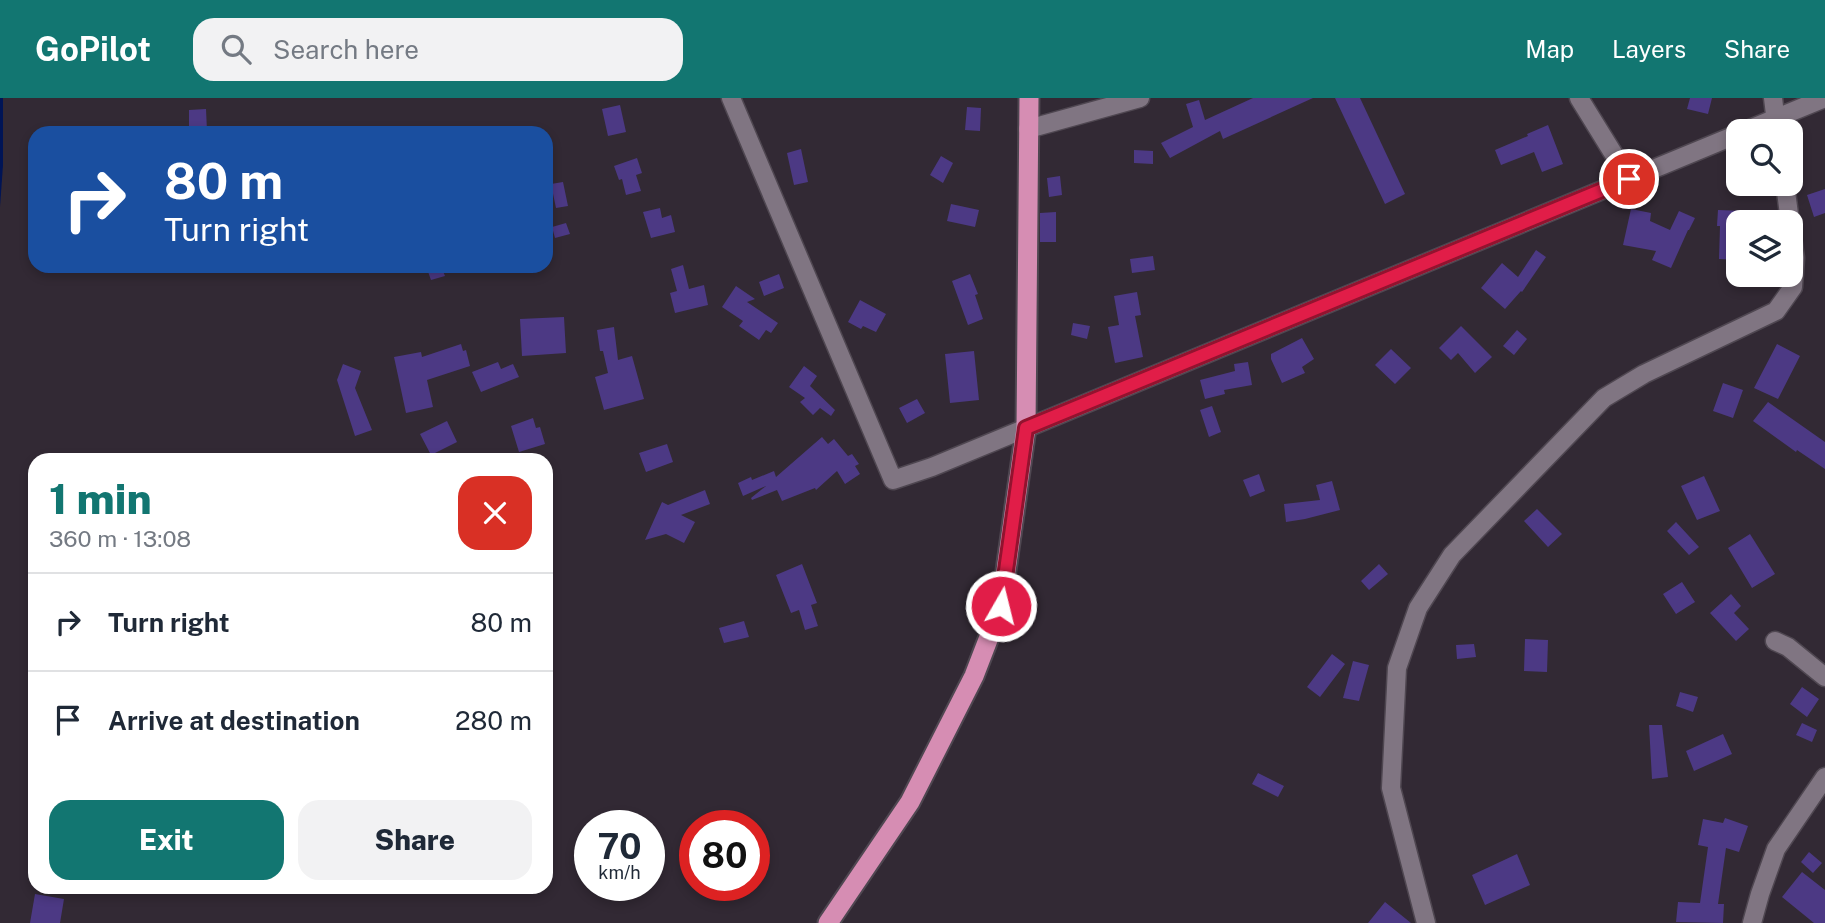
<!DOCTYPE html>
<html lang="en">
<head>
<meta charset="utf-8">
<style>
	body { margin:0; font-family:"Public Sans",sans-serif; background:#f2f2f3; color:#1f2937; height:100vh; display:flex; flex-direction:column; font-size:26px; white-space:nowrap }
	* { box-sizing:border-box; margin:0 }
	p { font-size:23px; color:#747a83 }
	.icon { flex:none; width:38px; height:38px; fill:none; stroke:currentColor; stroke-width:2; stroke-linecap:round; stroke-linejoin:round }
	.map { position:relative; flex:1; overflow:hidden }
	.details { position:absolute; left:28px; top:355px; width:525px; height:441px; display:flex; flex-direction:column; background:#fff; border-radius:21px; box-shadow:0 4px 10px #0003 }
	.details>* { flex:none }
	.hud { position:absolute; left:28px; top:28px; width:525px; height:147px; border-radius:21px; box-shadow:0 4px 10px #0003; background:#1a4fa0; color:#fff; overflow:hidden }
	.buttons { position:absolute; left:1726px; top:21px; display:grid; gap:14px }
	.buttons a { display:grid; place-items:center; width:77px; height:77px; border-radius:14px; background:#fff; box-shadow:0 4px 10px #0003; font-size:35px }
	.speed { position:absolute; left:574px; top:712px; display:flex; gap:14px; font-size:35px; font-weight:700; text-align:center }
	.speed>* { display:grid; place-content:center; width:91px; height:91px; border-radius:50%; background:#fff; box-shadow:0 4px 10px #0003; line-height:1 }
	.speed small { font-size:18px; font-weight:400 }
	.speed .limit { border:10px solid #d22; background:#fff; color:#111 }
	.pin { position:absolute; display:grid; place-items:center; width:60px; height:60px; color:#fff; margin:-30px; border:4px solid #fff; border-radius:50%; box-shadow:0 2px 7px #0007 }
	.me { position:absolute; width:77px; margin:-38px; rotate:8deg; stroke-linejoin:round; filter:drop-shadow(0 0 5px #0008) }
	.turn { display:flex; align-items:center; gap:24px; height:147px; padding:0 21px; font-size:32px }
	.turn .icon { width:91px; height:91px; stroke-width:2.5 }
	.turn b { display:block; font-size:49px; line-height:60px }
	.round { display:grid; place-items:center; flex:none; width:74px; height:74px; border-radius:21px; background:#f2f2f3 }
	.headline { display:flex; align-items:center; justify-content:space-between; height:119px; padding:0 21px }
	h1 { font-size:42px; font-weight:800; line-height:52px; color:#127671 }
	.button { display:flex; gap:14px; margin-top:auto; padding:14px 21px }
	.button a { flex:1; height:80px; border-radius:21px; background:#127671; color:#fff; font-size:28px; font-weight:800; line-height:80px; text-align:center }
	.button a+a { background:#f2f2f3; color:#1f2937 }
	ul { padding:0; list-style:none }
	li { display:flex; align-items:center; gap:21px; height:98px; padding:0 21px; border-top:2px solid #e0e1e3 }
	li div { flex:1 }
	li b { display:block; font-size:26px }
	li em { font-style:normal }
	header { display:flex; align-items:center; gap:42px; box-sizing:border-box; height:98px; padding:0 35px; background:#127671; color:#fff }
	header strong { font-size:33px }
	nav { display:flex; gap:38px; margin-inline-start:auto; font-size:24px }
	.search { width:490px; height:63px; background:#f2f2f3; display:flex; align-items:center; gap:18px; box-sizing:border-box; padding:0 24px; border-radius:21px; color:#747a83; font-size:26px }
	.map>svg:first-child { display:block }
	.water { fill:#001456 }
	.building { fill:#4c3984 }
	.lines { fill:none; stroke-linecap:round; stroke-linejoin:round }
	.minor-casing { stroke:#4f4751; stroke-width:21 }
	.trunk-casing { stroke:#4f4751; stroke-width:23 }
	.minor { stroke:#807582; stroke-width:18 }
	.trunk { stroke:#d68db3; stroke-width:19 }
	.route-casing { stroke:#92132f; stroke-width:18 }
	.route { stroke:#e11d48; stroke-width:12 }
</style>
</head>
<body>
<header>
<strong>GoPilot</strong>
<div class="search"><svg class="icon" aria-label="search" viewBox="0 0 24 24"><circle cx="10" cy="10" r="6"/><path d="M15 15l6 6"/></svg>Search here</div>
<nav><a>Map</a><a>Layers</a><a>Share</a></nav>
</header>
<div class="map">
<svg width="1825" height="825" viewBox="0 0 1825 825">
	<rect width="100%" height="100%" fill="#322934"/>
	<path class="water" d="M0,0H3V67L0,109Z"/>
	<path class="building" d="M1253,0H1313L1223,41L1220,33L1170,60L1161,45L1193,29L1186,6L1199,2L1205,22Z
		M1335,0H1360L1405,96L1385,106Z
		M1690,0H1712L1708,16L1687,11Z
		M620,7L626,34L608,38L602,11Z
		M967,9L981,10L980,33L965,32Z
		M206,11L207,33H189V12Z
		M1548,27L1563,66L1542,74L1534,54L1501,67L1495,52L1528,38L1527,36Z
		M801,51L808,84L794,87L787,55Z
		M1134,52L1153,53V66L1134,65Z
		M941,58L953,65L943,85L930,77Z
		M637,60L642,75L636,77L641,93L626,97L622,81L619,82L614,68Z
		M1060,78L1062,97L1049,99L1047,80Z
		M563,84L568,108L556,110L551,86Z
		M1825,91V115L1814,119L1807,97Z
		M951,106L979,112L975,129L947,123Z
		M660,110L662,120L671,117L675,134L651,140L643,114Z
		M1631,111L1651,115L1650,123L1670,132L1679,113L1695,120L1689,132H1688L1671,170L1652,162L1656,153L1623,147Z
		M1718,112L1773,114L1772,124H1738V162L1719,161L1720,128H1717Z
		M1056,114V144H1040V115Z
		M566,125L570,136L555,140L552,129Z
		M1536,152L1546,159L1522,194L1521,193L1505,211L1481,190L1502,165L1518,179Z
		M1153,158L1155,172L1132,175L1130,161Z
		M683,167L689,191L704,187L708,207L675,215L670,195L677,193L671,171Z
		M426,168H441L445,178L431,182Z
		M779,176L784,190L764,198L759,184Z
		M970,176L978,196L975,197L983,221L968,227L952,183Z
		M736,188L755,201L747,204L778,225L771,235L766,232L759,242L739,228L743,223L722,209Z
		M1137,194L1141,217L1135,218L1143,259L1115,265L1108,229L1119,227L1114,198Z
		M860,202L886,216L876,234L863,228L861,231L848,224Z
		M564,219L566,255L522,258L520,221Z
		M1073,225L1090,228L1087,241L1071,237Z
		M1461,228L1492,259L1475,275L1458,255L1451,262L1439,250Z
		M614,229L618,262L632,258L644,301L604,312L595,279L608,275L603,253H600L597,232Z
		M1517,232L1527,241L1514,257L1503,248Z
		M1302,240L1314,261L1302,269L1305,275L1282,285L1271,261V256Z
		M461,246L463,253L466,252L470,268L427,282L433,309L406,315L394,259L421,254L422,259Z
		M1777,246L1800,258L1778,301L1754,290Z
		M1391,251L1411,270L1395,286L1375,267Z
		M974,253L979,302L950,305L945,256Z
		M498,264L501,271L513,266L519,279L481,294L472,274Z
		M1248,264L1252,287L1224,292L1225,296L1205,301L1200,282L1235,273L1234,266Z
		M343,266L361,273L355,290L372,332L355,338L337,282Z
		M804,268L817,278L810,288L835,312L831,318L820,310L813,317L800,304L805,300L789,289Z
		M1723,285L1743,292L1733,320L1713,313Z
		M917,301L925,315L907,325L899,310Z
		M1768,304L1825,344V371L1797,352L1796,354L1753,323Z
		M1212,308L1221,334L1209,339L1200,312Z
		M533,320L536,330L540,329L545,346L519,354L511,328Z
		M447,323L457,344L431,357L420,336Z
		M822,339L828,346L834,341L848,358L852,356L859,366L855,368L860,376L845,386L837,373L816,392L815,390L782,403L777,392L752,402L751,400L766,388L743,398L738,385L751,379L752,382L774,373L776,379Z
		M667,346L673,364L646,374L639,355Z
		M1259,376L1265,393L1250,399L1243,382Z
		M1704,378L1720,413L1697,422L1681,388Z
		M1332,383L1340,412L1305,421L1286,424L1284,406L1320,402L1316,387Z
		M705,392L710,406L681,417L695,424L684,445L666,436L645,442L662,404L668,407Z
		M1537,411L1562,436L1548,449L1524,423Z
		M1676,424L1699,449L1689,457L1667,433Z
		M1750,436L1775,476L1752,490L1728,450Z
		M802,466L817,505L811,507L818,528L805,532L799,512L791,515L776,477Z
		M1379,466L1388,476L1369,492L1361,483Z
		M1682,484L1695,504L1676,516L1663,496Z
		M1731,496L1741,508L1734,515L1749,531L1736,543L1710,515Z
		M744,523L749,539L724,545L719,530Z
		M1525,541L1548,542L1547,574L1524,573Z
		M1474,546L1476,559L1457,561L1456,547Z
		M1332,556L1345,566L1320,599L1307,589Z
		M1353,563L1369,567L1359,603L1343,600Z
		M1802,589L1819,601L1807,619L1790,606Z
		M1680,594L1698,599L1693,614L1676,608Z
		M1802,625L1817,632L1812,644L1796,637Z
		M1649,627H1662L1668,679L1652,681Z
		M1723,636L1732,656L1694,673L1686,653Z
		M1258,675L1284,688L1278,699L1252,686Z
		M1725,720L1748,728L1739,754L1726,750L1718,806H1724L1723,825L1676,824L1678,804L1700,805L1708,749L1698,747L1703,721L1723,725Z
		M1809,754L1822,765L1813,775L1801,764Z
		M1517,756L1530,787L1485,807L1472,777Z
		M1802,774L1825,792V825H1814L1782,799Z
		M35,796L64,801L60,825H30Z
		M1385,804L1411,825H1368Z"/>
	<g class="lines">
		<defs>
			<path id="minor" d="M731,0L893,382L932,369L1738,36
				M1579,0L1629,81
				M1773,0L1777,33
				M1028,31L1140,0
				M1745,33L1825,0
				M1785,86L1790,124
				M1775,543L1788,549L1825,579
				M1426,825L1391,690L1397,570L1418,510L1452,457L1604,300L1644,276L1776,213L1793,189L1795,160L1790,126
				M1752,825L1760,796L1776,751L1825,679"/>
			<path id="trunk" d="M828,825L910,704L974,578L1001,508L1026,330L1029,0"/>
		</defs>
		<use href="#minor" class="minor-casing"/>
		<use href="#trunk" class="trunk-casing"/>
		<use href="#minor" class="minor"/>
		<use href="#trunk" class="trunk"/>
	</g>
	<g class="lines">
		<defs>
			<path id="route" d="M1001,508L1026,330L1629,81"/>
		</defs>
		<use href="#route" class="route-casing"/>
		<use href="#route" class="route"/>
	</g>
</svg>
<div class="buttons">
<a><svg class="icon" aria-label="search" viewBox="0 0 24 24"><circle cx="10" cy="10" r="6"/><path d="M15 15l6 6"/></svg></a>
<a><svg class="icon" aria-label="layers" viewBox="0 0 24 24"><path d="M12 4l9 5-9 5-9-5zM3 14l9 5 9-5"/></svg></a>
</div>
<div class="speed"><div>70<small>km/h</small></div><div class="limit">80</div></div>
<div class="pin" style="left:1629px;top:81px;background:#d93025"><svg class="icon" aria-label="arrive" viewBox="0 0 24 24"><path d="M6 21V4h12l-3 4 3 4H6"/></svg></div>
<svg class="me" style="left:1001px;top:508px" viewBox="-20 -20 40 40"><circle r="17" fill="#e11d48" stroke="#fff" stroke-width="3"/><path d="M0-11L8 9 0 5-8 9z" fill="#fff"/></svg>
<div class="hud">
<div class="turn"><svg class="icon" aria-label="right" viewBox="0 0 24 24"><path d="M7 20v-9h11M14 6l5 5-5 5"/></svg><div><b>80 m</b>Turn right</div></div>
</div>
<section class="details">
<div class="headline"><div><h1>1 min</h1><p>360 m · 13:08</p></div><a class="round" style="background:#d93025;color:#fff"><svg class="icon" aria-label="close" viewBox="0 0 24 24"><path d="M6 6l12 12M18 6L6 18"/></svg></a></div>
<ul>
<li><svg class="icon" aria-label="right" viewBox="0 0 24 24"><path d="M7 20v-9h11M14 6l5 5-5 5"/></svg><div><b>Turn right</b></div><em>80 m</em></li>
<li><svg class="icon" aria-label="arrive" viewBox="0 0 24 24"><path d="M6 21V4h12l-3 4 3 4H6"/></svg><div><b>Arrive at destination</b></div><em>280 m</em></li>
</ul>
<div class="button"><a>Exit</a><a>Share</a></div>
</section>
</div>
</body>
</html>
